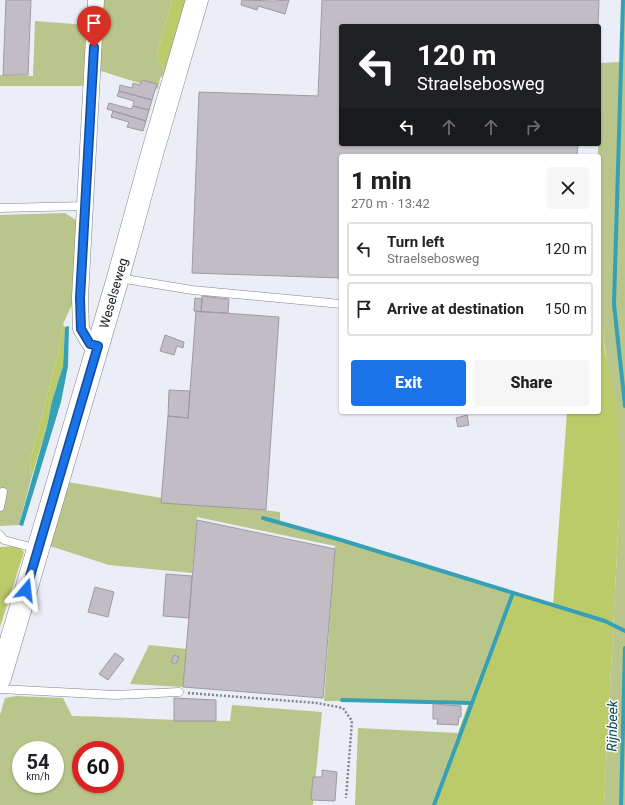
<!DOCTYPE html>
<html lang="en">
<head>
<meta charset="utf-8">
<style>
	body { margin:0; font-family:Roboto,sans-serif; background:#f6f6f6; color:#202124; height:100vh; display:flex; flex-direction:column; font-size:15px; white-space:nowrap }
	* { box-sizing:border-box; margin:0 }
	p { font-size:13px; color:#757577 }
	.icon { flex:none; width:22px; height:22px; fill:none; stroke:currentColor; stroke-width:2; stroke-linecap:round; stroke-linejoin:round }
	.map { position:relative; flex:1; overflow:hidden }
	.side { position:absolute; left:339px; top:154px; width:262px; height:260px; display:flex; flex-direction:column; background:#fff; border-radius:4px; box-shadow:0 1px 3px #0004 }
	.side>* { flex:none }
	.hud { position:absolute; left:339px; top:24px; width:262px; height:122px; border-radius:4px; box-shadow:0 1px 3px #0004; background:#202124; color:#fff; overflow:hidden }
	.speed { position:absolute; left:12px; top:741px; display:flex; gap:8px; font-size:20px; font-weight:700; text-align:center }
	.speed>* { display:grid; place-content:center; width:52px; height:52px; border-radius:50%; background:#fff; box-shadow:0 1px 3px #0004; line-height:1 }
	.speed small { font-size:10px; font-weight:400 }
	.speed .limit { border:6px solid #d22; background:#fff; color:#111 }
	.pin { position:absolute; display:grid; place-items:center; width:34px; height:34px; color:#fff; margin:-41px -17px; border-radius:50% 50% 50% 0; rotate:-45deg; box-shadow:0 0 4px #0007 }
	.pin .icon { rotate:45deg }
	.me { position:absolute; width:44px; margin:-22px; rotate:17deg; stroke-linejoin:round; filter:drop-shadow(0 0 3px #0008) }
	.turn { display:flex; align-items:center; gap:14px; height:84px; padding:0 12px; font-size:18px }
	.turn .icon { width:52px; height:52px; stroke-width:2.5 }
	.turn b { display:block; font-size:28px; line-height:34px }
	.lanes { display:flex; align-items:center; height:38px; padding:0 12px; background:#0003; justify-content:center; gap:20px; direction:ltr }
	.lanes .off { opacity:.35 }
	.round { display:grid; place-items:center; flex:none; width:42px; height:42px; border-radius:4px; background:#f6f6f6 }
	.summary { display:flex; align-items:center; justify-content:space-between; height:68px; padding:0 12px }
	h1 { font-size:24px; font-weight:800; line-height:30px }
	.cta { display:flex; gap:8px; margin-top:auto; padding:8px 12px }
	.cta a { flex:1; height:46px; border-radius:4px; background:#1a73e8; color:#fff; font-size:16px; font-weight:800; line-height:46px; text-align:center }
	.cta a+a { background:#f6f6f6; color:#202124 }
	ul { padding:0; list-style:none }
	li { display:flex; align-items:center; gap:12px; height:54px; margin:0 8px 6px; padding:0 4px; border:2px solid #e0e0e0; border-radius:4px }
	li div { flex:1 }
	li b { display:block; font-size:15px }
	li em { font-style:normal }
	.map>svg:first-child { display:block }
	.green { fill:#b9c58a; fill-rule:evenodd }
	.forest { fill:#bbcb6a }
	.water { fill:#36a1b6 }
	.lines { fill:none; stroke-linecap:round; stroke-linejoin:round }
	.stream { stroke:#36a1b6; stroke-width:4 }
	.building { fill:#c2bdc5; stroke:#9f9aa2 }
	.lane-casing { stroke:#81848b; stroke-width:9 }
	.street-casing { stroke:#81848b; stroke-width:17 }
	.primary-casing { stroke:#81848b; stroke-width:23 }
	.path { stroke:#82848a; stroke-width:2.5; stroke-dasharray:2 2; stroke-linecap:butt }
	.lane { stroke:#fff; stroke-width:8 }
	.street { stroke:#fff; stroke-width:16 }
	.primary { stroke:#fff; stroke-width:22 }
	.route-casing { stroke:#114b97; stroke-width:10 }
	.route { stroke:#1a73e8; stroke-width:7 }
	.labels { text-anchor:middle; stroke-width:3; stroke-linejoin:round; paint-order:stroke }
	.street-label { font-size:13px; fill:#1c1d20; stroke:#fbfcfd }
	.water-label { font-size:14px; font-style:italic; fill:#094954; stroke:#fbfcfd }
</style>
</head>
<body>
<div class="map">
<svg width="625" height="805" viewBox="0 0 625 805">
	<rect width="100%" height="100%" fill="#ebeef7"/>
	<path class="green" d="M101,0H172L157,54L159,60L166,73L160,78L158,89L98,70Z
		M622,0H625V805H604L619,514V439L599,309L598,156L600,63L620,62Z
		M35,21L87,25L84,86H0V75L33,76Z
		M65,213L80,223L75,298L63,324L57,358L30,461L31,479L19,525L0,526V215Z
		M68,482L162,498L280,512V523L512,593L469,702L324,701L335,546L197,517L192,573L109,565L50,546Z
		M149,645L187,649L183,687L130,684Z
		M16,696L63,698L72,716C125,717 177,721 230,721L232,705L322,712L313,805H0V715L5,698ZM21,750H55V784H21ZM81,750H115V784H81Z
		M358,728L458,733L432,805H355Z"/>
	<path class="forest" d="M172,0H187L166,73L159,60L157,54Z
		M63,324L65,327L63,366L52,401L47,426L31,479L30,461L57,358Z
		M599,324H602L605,352L615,398L619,439V514L604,805H432L469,702L512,593L553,606L567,412H599Z
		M18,546L24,552L0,627V547Z"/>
	<path class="water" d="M69,326L68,366L61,402L23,526L19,525L47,426L52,401L63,366L65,327Z"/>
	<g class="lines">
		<path class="stream" d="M623,0L614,304L625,406
			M263,518L341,540L605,621L625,631
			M342,700L471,703
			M434,805L513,593
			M621,805L625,648"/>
	</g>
	<path class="building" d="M6,0H31L28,75H3Z
		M242,0L274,1L289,0L285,14L258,6L257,10L241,5Z
		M322,0H599L598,26H341V144H578L577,156H341V278L192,273L199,92L318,96Z
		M142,80L157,84L152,100L119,91L120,85L132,88L133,83L140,85Z
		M119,91L152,100L149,110L133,106L134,101L117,96Z
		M109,103L131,109L133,106L149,110L146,121L107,109Z
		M113,111L146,121L143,131L127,127L129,122L111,117Z
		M202,296L229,299L228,313L201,312Z
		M195,298L202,299L201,312L194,311Z
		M196,311L279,317L266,510L161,503L168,416L188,418Z
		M165,335L184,342L183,348L177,346L174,355L160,351Z
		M169,390L190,391L188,418L168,416Z
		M467,415L469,425L458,427L456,418Z
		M197,520L335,549L323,698L183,687Z
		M166,574L192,576L189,618L163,616Z
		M95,587L114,592L108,617L88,612Z
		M115,653L124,659L108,680L99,674Z
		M174,655L179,657L176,664L171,662Z
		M174,698L216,700V721H174Z
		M433,704L461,706V717H459L458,725L437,724L438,719H433Z
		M322,770L337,772L335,801L311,800L313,777H322Z"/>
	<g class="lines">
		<defs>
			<path id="lane" d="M0,208L85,206
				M119,278L192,290L341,304
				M0,507L3,492
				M0,535L4,540L38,549
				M0,689L115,695L179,692"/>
			<path id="street" d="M96,0L80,298L81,329L90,344L98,346"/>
			<path id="primary" d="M0,678L118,278L152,154L197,0"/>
		</defs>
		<use href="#lane" class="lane-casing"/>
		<use href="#street" class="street-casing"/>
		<use href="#primary" class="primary-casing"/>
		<path class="path" d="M188,693L317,703L343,708L352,721L346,798"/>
		<use href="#lane" class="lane"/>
		<use href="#street" class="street"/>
		<use href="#primary" class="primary"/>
	</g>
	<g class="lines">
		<defs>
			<path id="route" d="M26,590L98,346L90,344L81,329L80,298L94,47"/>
		</defs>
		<use href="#route" class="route-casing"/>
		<use href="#route" class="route"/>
	</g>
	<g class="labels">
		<g class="street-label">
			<text transform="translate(113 293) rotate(-74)" y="5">Weselseweg</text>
		</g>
		<g class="water-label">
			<text transform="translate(612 726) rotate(-89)" y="5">Rijnbeek</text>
		</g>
	</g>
</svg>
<div class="speed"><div>54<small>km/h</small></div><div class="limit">60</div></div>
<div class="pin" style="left:94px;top:47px;background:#d93025"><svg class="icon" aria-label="arrive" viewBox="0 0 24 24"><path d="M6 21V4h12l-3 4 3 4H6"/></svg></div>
<svg class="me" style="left:26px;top:590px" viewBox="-20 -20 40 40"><path d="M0-17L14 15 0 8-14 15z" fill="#1a73e8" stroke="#fff" stroke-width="4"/></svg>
<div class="hud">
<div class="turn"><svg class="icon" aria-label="left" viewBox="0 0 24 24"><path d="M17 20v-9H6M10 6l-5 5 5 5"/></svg><div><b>120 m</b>Straelsebosweg</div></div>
<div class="lanes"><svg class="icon" aria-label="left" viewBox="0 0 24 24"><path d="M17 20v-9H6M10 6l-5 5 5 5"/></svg><svg class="icon off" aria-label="ahead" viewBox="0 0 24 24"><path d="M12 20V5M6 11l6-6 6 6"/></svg><svg class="icon off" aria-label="ahead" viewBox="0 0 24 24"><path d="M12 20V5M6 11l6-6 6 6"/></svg><svg class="icon off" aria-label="right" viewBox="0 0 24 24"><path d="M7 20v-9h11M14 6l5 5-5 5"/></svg></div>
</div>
<section class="side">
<div class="summary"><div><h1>1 min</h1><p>270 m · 13:42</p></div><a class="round"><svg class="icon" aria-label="close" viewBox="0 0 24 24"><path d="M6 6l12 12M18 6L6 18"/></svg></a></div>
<ul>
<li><svg class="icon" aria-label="left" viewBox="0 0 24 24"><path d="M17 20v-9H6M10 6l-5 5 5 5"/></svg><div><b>Turn left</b><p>Straelsebosweg</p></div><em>120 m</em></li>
<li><svg class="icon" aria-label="arrive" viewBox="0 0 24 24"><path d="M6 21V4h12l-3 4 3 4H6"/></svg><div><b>Arrive at destination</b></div><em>150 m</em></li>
</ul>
<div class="cta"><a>Exit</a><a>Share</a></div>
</section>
</div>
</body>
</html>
